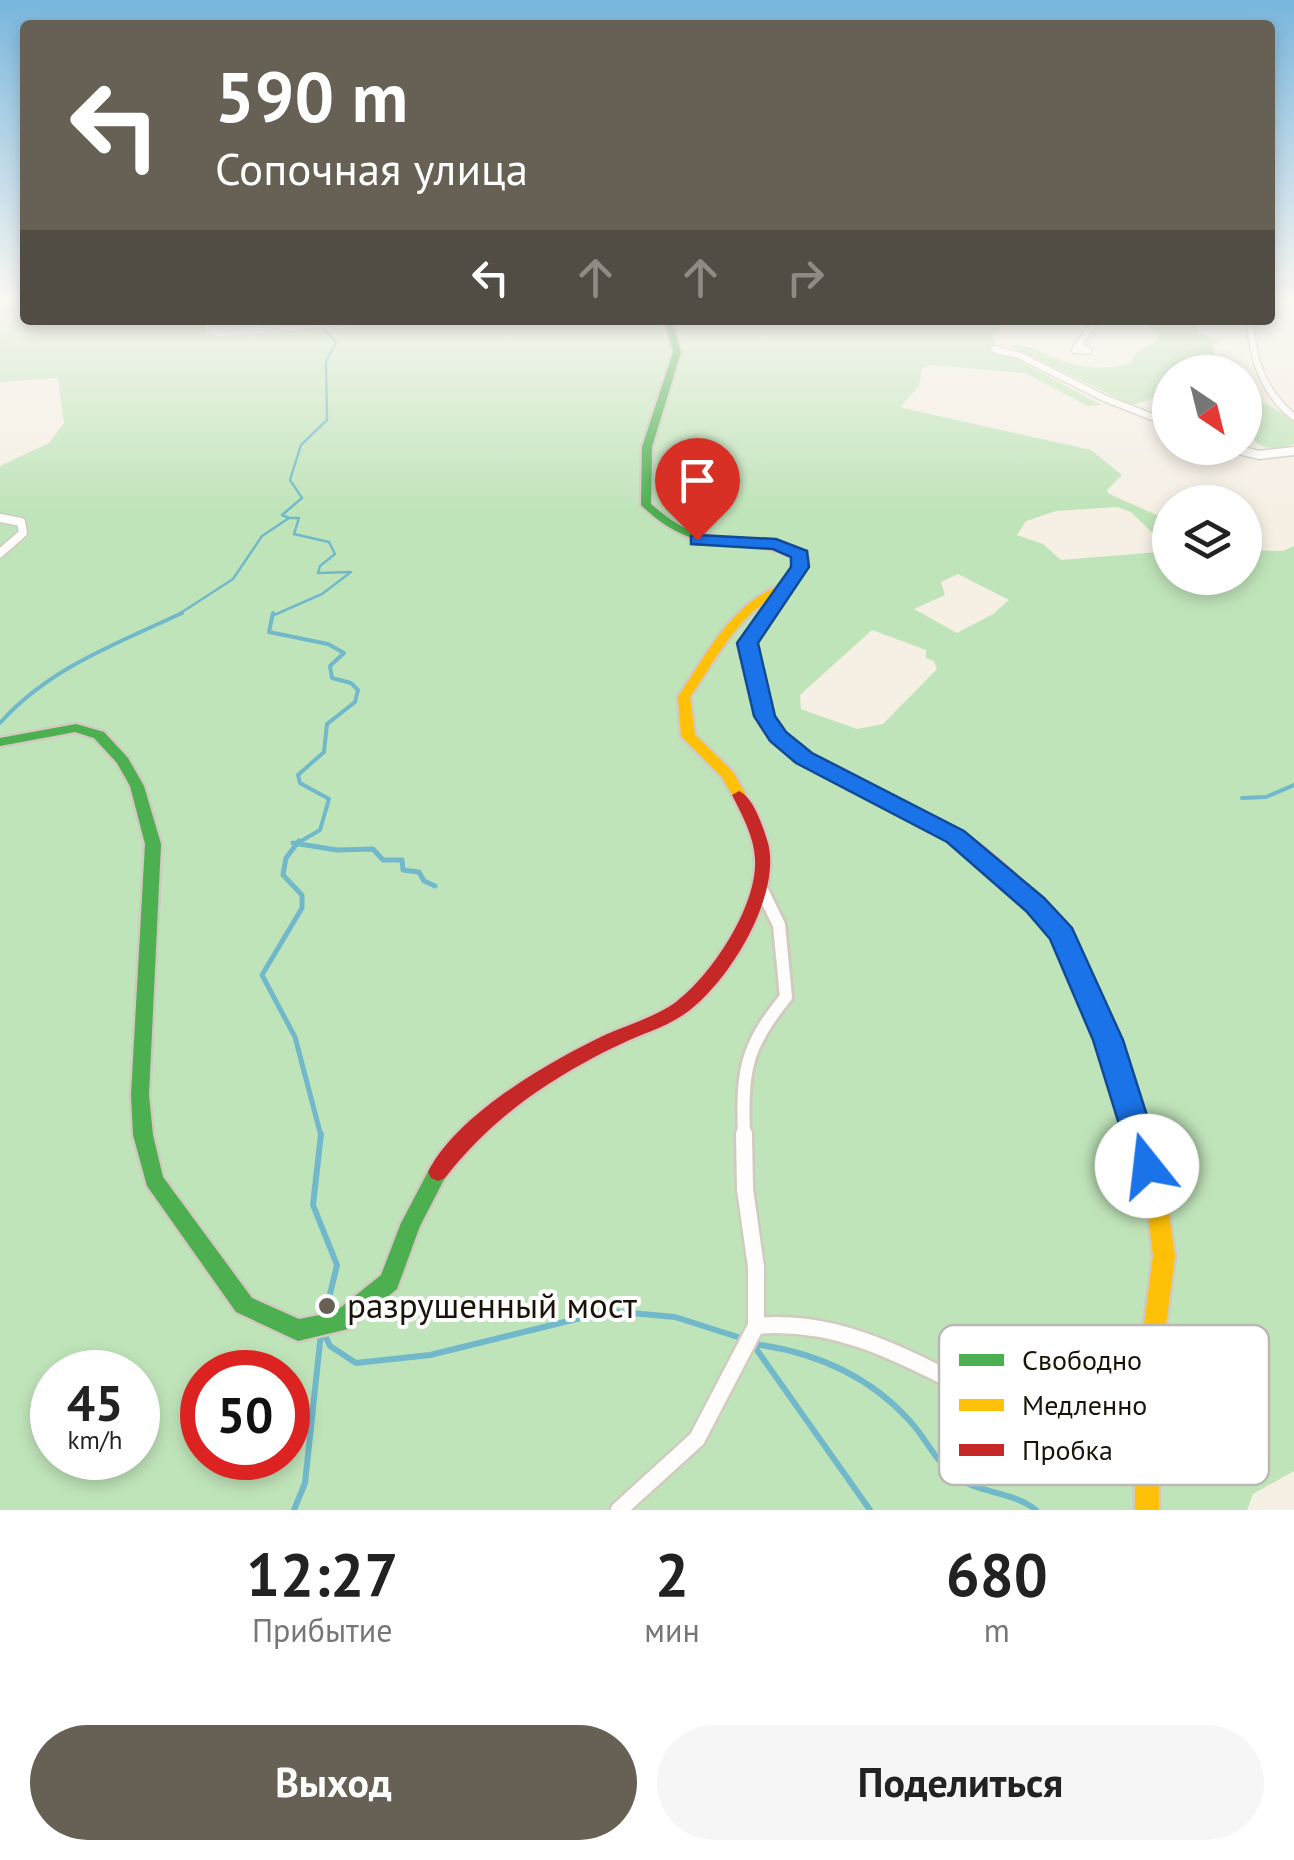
<!DOCTYPE html>
<html lang="ru">
<head>
<meta charset="utf-8">
<style>
	body { margin:0; font-family:"PT Sans",sans-serif; background:#f6f6f6; color:#222; height:100vh; display:flex; flex-direction:column; font-size:38px; white-space:nowrap }
	* { box-sizing:border-box; margin:0 }
	p { font-size:32px; color:#767676 }
	.icon { flex:none; width:55px; height:55px; fill:none; stroke:currentColor; stroke-width:2; stroke-linecap:round; stroke-linejoin:round }
	.map { position:relative; height:1510px; overflow:hidden }
	.sheet { display:flex; flex-direction:column; background:#fff; flex:1 }
	.sheet>* { flex:none }
	.guide { position:absolute; left:20px; top:20px; width:1255px; height:305px; border-radius:10px; box-shadow:0 5px 15px #0003; background:#676155; color:#fff; overflow:hidden }
	.needle { width:65px; rotate:145deg }
	.tools { position:absolute; left:1152px; top:355px; display:grid; gap:20px }
	.tools a { display:grid; place-items:center; width:110px; height:110px; border-radius:50%; background:#fff; box-shadow:0 5px 15px #0003; font-size:50px }
	.speed { position:absolute; left:30px; top:1350px; display:flex; gap:20px; font-size:50px; font-weight:700; text-align:center }
	.speed>* { display:grid; place-content:center; width:130px; height:130px; border-radius:50%; background:#fff; box-shadow:0 5px 15px #0003; line-height:1 }
	.speed small { font-size:25px; font-weight:400 }
	.speed .limit { border:15px solid #d22; background:#fff; color:#111 }
	.pin { position:absolute; display:grid; place-items:center; width:85px; height:85px; color:#fff; margin:-102px -42px; border-radius:50% 50% 50% 0; rotate:-45deg; box-shadow:0 0 10px #0007 }
	.pin .icon { rotate:45deg }
	.me { position:absolute; width:110px; margin:-55px; rotate:344deg; stroke-linejoin:round; filter:drop-shadow(0 0 8px #0008) }
	.turn { display:flex; align-items:center; gap:35px; height:210px; padding:0 30px; font-size:45px }
	.turn .icon { width:130px; height:130px; stroke-width:2.5 }
	.turn b { display:block; font-size:70px; line-height:85px }
	.lanes { display:flex; align-items:center; height:95px; padding:0 30px; background:#0003; justify-content:center; gap:50px; direction:ltr }
	.lanes .off { opacity:.35 }
	.eta { display:flex; justify-content:space-evenly; align-items:center; height:170px; text-align:center }
	.eta b { font-size:60px; font-weight:700; line-height:70px }
	.action { display:flex; gap:20px; margin-top:auto; padding:20px 30px }
	.action a { flex:1; height:115px; border-radius:60px; background:#676155; color:#fff; font-size:40px; font-weight:700; line-height:115px; text-align:center }
	.action a+a { background:#f6f6f6; color:#222 }
	.map>svg:first-child { display:block }
	.green { fill:#c0e4ba; fill-rule:evenodd }
	.lines { fill:none; stroke-linecap:round; stroke-linejoin:round }
	.stream-far3 { stroke:#71b9ca; stroke-width:2.5 }
	.stream-far2 { stroke:#71b9ca; stroke-width:4 }
	.stream-far1 { stroke:#71b9ca; stroke-width:5 }
	.stream { stroke:#71b9ca; stroke-width:6 }
	.street-far3-casing { stroke:#d0cabf; stroke-width:9 }
	.street-far2-casing { stroke:#d0cabf; stroke-width:11 }
	.street-far1-casing { stroke:#d0cabf; stroke-width:18 }
	.street-casing { stroke:#d0cabf; stroke-width:21 }
	.fast-casing { stroke:#d0cabf; stroke-width:5 }
	.slow-casing { stroke:#d0cabf; stroke-width:5 }
	.jam-casing { stroke:#d0cabf; stroke-width:5 }
	.street-far3 { stroke:#fefdfb; stroke-width:6 }
	.street-far2 { stroke:#fefdfb; stroke-width:8 }
	.street-far1 { stroke:#fefdfb; stroke-width:12 }
	.street { stroke:#fefdfb; stroke-width:16 }
	.fast { fill:#4caf50; fill-rule:evenodd }
	.slow { fill:#ffc107; fill-rule:evenodd }
	.jam { fill:#c62828; fill-rule:evenodd }
	.route { fill:#1a73e8; stroke:#114b97; stroke-width:2.5 }
	.poi-dot { fill:#676155; stroke:#fff; stroke-width:4 }
	.labels { text-anchor:middle; stroke-width:8; stroke-linejoin:round; paint-order:stroke }
	.near-poi-label { font-size:35px; fill:#1a1408; stroke:#fff; text-anchor:start }
	.key { fill:#fff; stroke:#bab8b5; stroke-width:2.5 }
	.key-label { font-size:28px; fill:#1a1408 }
</style>
</head>
<body>
<div class="map">
<svg width="1294" height="1510" viewBox="0 0 1294 1510">
	<rect width="100%" height="100%" fill="#f5efe4"/>
	<path class="green" d="M0,299H25V320H207L206,333L219,336L348,327L360,320H1005L993,337L997,348L1101,405L1088,406L1025,373L930,365L922,368L919,386L902,405L903,408L1091,450L1122,475L1107,490L1109,494L1170,521V550L1131,512L1117,507L1056,511L1026,521L1017,535L1043,544L1061,560L1170,551V578H1245V550L1283,551L1294,546V1471L1253,1494L1247,1510H0V466L49,443L64,423L58,378L0,382ZM958,574L1009,600L993,614L957,633L914,609L945,595L941,582ZM872,630L926,650V658L934,661L937,669L883,724L857,729L801,709L800,695ZM52,1372H138V1458H52ZM202,1372H288V1458H202Z
		M1144,320H1196L1199,332L1219,341L1212,346L1221,372H1170V402L1155,398L1132,405L1010,346C1026,343 1034,350 1048,355C1077,367 1099,372 1130,363L1136,353L1154,343L1157,335Z
		M1245,393L1294,419V444C1248,459 1245,429 1245,393Z"/>
	<g class="lines">
		<path class="stream-far3" d="M176,616L233,579L262,536L289,518L282,515L302,498L290,480L301,445L327,420L326,362L336,342L323,328
			M272,616L322,594L351,572L318,573L320,566L335,554L329,542L294,534L299,518H289"/>
		<path class="stream-far2" d="M273,613L269,632L328,644L344,653L330,666L332,678L351,683L358,690L355,702L327,724L324,752L298,775L300,783L329,799L320,830L296,844
			M0,723C49,668 116,644 182,613
			M1242,798L1266,797L1294,785
			M293,843L297,844"/>
		<path class="stream-far1" d="M299,841L286,858L283,875L302,895V908L262,975L295,1037L321,1136
			M293,843L337,850L373,849L383,860H402L403,870L419,872L424,881L435,886"/>
		<path class="stream" d="M321,1134L313,1205L337,1265L324,1319
			M323,1331L330,1346L356,1363L430,1355L609,1311L675,1317L744,1339
			M752,1343L870,1510
			M754,1344C814,1352 868,1375 909,1420C925,1437 935,1460 952,1474C976,1494 1011,1490 1036,1510
			M294,1510L305,1483L321,1333"/>
		<defs>
			<path id="street-far3" d="M1289,299L1294,306
				M256,320L289,328L355,320
				M1250,320C1252,359 1263,392 1294,417
				M1078,345L1088,351L1075,350Z
				M1078,345L1097,320
				M994,349L1021,356L1104,398L1170,424"/>
			<path id="street-far2" d="M1231,448L1259,455L1294,451
				M0,518L21,522L23,533L0,553"/>
			<path id="street-far1" d="M744,1136C742,1072 744,1048 786,997L779,925L759,884"/>
			<path id="street" d="M756,1326C830,1319 893,1350 957,1383L1028,1357L1147,1386
				M619,1510L697,1439L756,1326V1267L745,1189L744,1134"/>
			<path id="fast" d="M664,320H672L681,352L652,447L651,504C664,515 676,525 692,531C732,546 771,529 808,559L753,643C766,703 764,724 818,761C864,788 914,805 959,831C998,854 1029,888 1059,921L1061,925L1059,929H1047L1000,879L959,845L808,767C754,729 753,704 741,643L797,560C767,542 744,547 711,542C683,538 661,525 641,505L642,447L673,352Z
				M76,724L104,732L128,758L144,786L161,844L149,1095L153,1135L163,1177L252,1298L299,1319L335,1312L381,1275L401,1223L431,1166L438,1163L445,1166L448,1172L420,1226L397,1289L348,1329L298,1341L236,1312L147,1186L133,1135L131,1095L145,844L130,786L117,763L94,738L75,732L0,746V738Z"/>
			<path id="slow" d="M785,584L789,585V589C741,608 718,656 690,697L695,735L733,772L746,795L739,799L734,798L722,777L681,736L678,697C707,654 733,600 785,584Z
				M1053,919L1059,921L1070,935L1117,1040L1166,1196L1175,1256L1158,1386L1159,1510H1135L1136,1386L1153,1256L1146,1196L1099,1040L1055,938L1045,925L1047,921Z"/>
			<path id="jam" d="M739,791C754,798 763,827 768,843C782,896 727,986 683,1015C664,1028 641,1034 621,1044C595,1056 570,1070 547,1085C507,1111 474,1141 445,1178L438,1181L431,1178L428,1172C457,1114 550,1061 607,1034C630,1024 655,1017 676,1002C712,975 758,905 755,859C754,836 742,815 732,795Z"/>
		</defs>
		<use href="#street-far3" class="street-far3-casing"/>
		<use href="#street-far2" class="street-far2-casing"/>
		<use href="#street-far1" class="street-far1-casing"/>
		<use href="#street" class="street-casing"/>
		<use href="#fast" class="fast-casing"/>
		<use href="#slow" class="slow-casing"/>
		<use href="#jam" class="jam-casing"/>
		<use href="#street-far3" class="street-far3"/>
		<use href="#street-far2" class="street-far2"/>
		<use href="#street-far1" class="street-far1"/>
		<use href="#street" class="street"/>
		<use href="#fast" class="fast"/>
		<use href="#slow" class="slow"/>
		<use href="#jam" class="jam"/>
	</g>
	<linearGradient id="sky" x2="0" y2="1"><stop stop-color="#78b6dc"/><stop offset="0.59" stop-color="#faf8f3"/><stop offset="1" stop-color="#faf8f3" stop-opacity="0"/></linearGradient>
	<rect width="1294" height="510" fill="url(#sky)"/>
	<path class="route" d="M697,535L776,539L807,551L809,567L758,643L775,716L786,732L812,753L964,831L1044,898L1072,928L1123,1040L1163,1166L1159,1176L1147,1180L1135,1176L1093,1040L1050,939L1026,911L947,842L796,763L770,741L754,716L737,643L791,567V557L773,549L691,544V536Z"/>
	<circle class="poi-dot" cx="327" cy="1306" r="10"/>
	<g class="labels">
		<g class="near-poi-label">
			<text x="347" y="1318">разрушенный мост</text>
		</g>
	</g>
	<rect x="939" y="1325" width="330" height="160" rx="15" class="key"/>
	<rect x="959" y="1354" width="45" height="12" fill="#4caf50"/>
	<rect x="959" y="1399" width="45" height="12" fill="#ffc107"/>
	<rect x="959" y="1444" width="45" height="12" fill="#c62828"/>
	<g class="key-label">
		<text x="1022" y="1370">Свободно</text>
		<text x="1022" y="1415">Медленно</text>
		<text x="1022" y="1460">Пробка</text>
	</g>
</svg>
<div class="tools">
<a><svg class="needle" viewBox="-14 -14 28 28"><path d="M0-13l5 13h-10z" fill="#e53935"/><path d="M0 13l5-13h-10z" fill="#767676"/></svg></a>
<a><svg class="icon" aria-label="layers" viewBox="0 0 24 24"><path d="M12 4l9 5-9 5-9-5zM3 14l9 5 9-5"/></svg></a>
</div>
<div class="speed"><div>45<small>km/h</small></div><div class="limit">50</div></div>
<div class="pin" style="left:697px;top:540px;background:#d93025"><svg class="icon" aria-label="arrive" viewBox="0 0 24 24"><path d="M6 21V4h12l-3 4 3 4H6"/></svg></div>
<svg class="me" style="left:1147px;top:1166px" viewBox="-20 -20 40 40"><circle r="19" fill="#fff"/><path d="M0-13L10 11 0 6-10 11z" fill="#1a73e8"/></svg>
<div class="guide">
<div class="turn"><svg class="icon" aria-label="left" viewBox="0 0 24 24"><path d="M17 20v-9H6M10 6l-5 5 5 5"/></svg><div><b>590 m</b>Сопочная улица</div></div>
<div class="lanes"><svg class="icon" aria-label="left" viewBox="0 0 24 24"><path d="M17 20v-9H6M10 6l-5 5 5 5"/></svg><svg class="icon off" aria-label="ahead" viewBox="0 0 24 24"><path d="M12 20V5M6 11l6-6 6 6"/></svg><svg class="icon off" aria-label="ahead" viewBox="0 0 24 24"><path d="M12 20V5M6 11l6-6 6 6"/></svg><svg class="icon off" aria-label="right" viewBox="0 0 24 24"><path d="M7 20v-9h11M14 6l5 5-5 5"/></svg></div>
</div>
</div>
<section class="sheet">
<div class="eta">
<div><b>12:27</b><p>Прибытие</p></div>
<div><b>2</b><p>мин</p></div>
<div><b>680</b><p>m</p></div>
</div>
<div class="action"><a>Выход</a><a>Поделиться</a></div>
</section>
</body>
</html>
